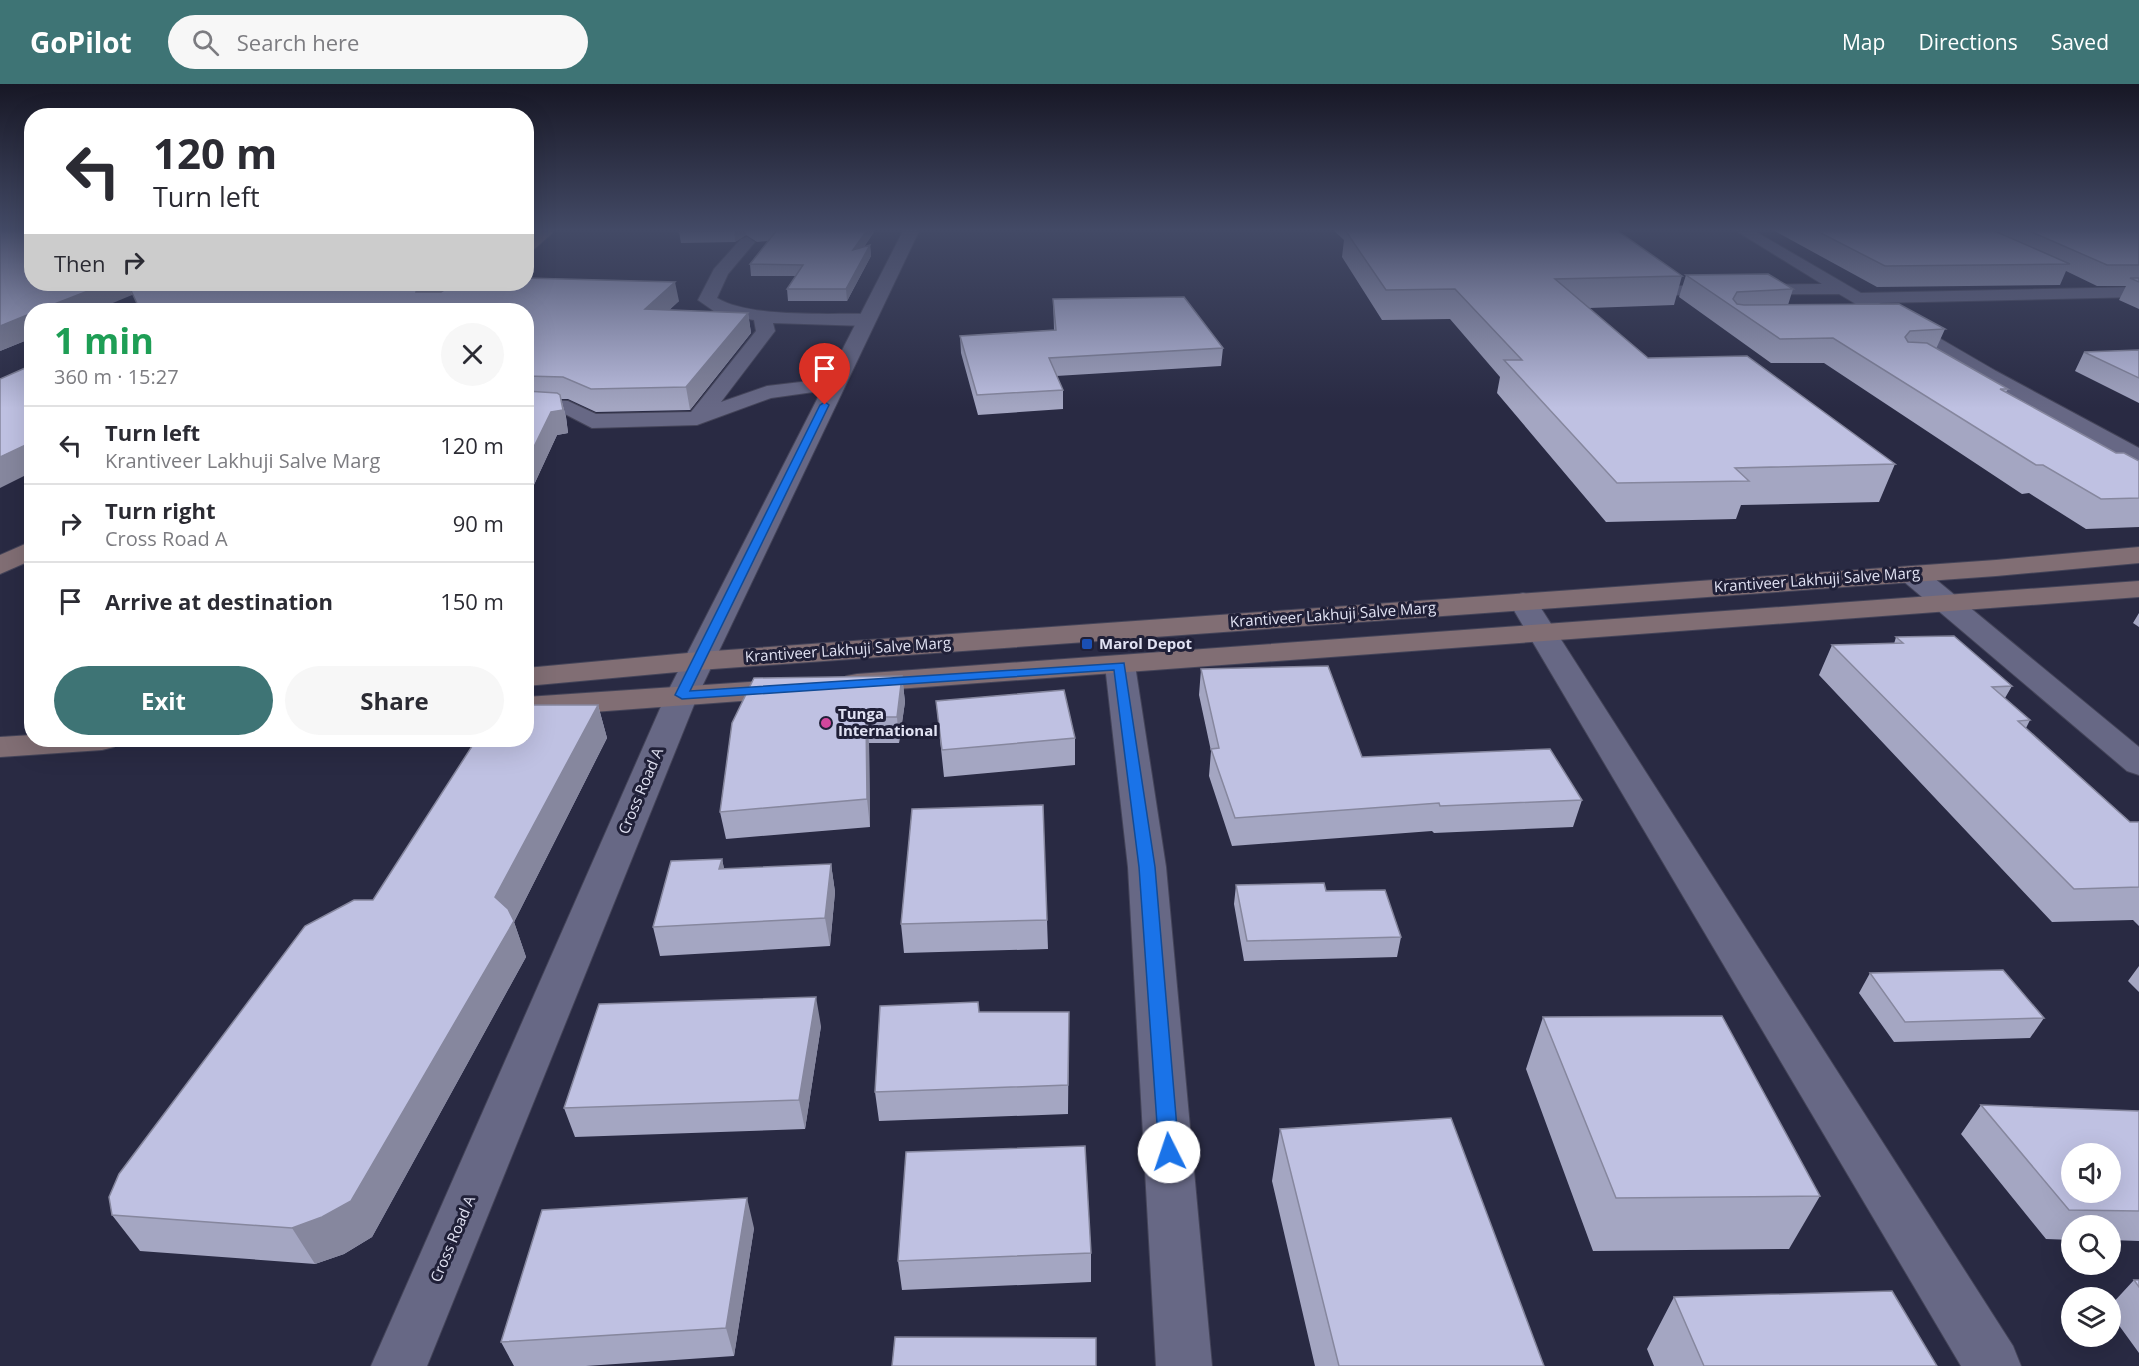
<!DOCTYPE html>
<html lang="en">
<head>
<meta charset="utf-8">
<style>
	body { margin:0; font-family:"Open Sans",sans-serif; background:#f7f7f7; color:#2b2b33; height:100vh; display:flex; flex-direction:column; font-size:22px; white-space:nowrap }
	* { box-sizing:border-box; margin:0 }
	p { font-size:20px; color:#7c7c81 }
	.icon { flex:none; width:33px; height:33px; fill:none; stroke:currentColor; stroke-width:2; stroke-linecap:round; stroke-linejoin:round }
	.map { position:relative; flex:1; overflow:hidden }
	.side { position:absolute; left:24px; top:219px; width:510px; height:444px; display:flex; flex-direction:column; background:#fff; border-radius:24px; box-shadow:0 6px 24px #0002 }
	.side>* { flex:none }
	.hud { position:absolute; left:24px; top:24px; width:510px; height:183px; border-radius:24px; box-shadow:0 6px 24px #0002; background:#fff; color:#2b2b33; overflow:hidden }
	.controls { position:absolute; left:2061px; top:1059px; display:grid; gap:12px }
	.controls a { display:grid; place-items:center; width:60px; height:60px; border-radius:50%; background:#fff; box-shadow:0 6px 24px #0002; font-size:30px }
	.pin { position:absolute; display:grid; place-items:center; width:51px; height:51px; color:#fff; margin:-62px -26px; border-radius:50% 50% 50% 0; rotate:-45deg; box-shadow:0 0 6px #0007 }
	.pin .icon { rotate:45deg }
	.me { position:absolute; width:66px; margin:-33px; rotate:356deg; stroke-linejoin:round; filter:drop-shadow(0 0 4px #0008) }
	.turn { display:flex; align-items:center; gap:21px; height:126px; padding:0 30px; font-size:27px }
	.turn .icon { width:78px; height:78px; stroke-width:2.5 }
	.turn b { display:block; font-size:42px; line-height:51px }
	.then { display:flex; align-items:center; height:57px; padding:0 30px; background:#0003; gap:12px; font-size:22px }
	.round { display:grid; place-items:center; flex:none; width:63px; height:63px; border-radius:32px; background:#f7f7f7 }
	.overview { display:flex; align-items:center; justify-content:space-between; height:102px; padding:0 30px }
	h1 { font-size:36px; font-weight:700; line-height:45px; color:#1e9e55 }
	.cta { display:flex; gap:12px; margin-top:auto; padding:12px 30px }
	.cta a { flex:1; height:69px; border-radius:36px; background:#3e7475; color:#fff; font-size:24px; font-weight:700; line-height:69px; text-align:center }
	.cta a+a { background:#f7f7f7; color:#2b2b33 }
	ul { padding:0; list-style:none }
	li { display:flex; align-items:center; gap:18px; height:78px; padding:0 30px; border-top:2px solid #e1e1e2 }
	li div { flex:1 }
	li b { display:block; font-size:22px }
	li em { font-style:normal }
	header { display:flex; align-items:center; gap:36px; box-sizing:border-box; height:84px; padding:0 30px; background:#3e7475; color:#fff }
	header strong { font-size:28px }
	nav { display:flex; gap:33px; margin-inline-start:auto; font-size:21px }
	.search { width:420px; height:54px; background:#f7f7f7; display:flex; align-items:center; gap:15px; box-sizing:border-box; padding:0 21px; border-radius:33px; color:#7c7c81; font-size:22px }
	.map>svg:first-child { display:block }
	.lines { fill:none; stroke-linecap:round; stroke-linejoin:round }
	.minor-casing { stroke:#444459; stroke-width:2 }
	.tertiary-casing { stroke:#444459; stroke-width:2 }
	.secondary-casing { stroke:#444459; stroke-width:2 }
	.minor { fill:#676885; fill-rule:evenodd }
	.tertiary { fill:#676885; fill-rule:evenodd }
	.secondary { fill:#816e74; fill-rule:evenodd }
	.wall { fill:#a4a6c2 }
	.shaded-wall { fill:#86879e }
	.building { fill:#bfc1e2; stroke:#86879e; stroke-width:1.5; fill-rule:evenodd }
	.route { fill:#1a73e8; stroke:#114b97; stroke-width:1.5 }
	.transit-dot { fill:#1a4fb4; stroke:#202038; stroke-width:2 }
	.hotel-dot { fill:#d1479c; stroke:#202038; stroke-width:2 }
	.labels { text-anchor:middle; stroke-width:6; stroke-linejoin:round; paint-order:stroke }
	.street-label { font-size:15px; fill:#e1e2f3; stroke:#202038 }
	.poi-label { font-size:15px; font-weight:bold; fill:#e1e2f3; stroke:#202038; text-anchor:start }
</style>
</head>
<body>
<header>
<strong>GoPilot</strong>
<div class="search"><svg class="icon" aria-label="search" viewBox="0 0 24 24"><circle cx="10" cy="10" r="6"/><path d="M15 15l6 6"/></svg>Search here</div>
<nav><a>Map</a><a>Directions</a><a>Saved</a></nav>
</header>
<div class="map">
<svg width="2139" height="1282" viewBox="0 0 2139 1282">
	<rect width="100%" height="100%" fill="#292a43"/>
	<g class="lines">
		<defs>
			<path id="minor" d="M1733,145H1751L1861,209L2139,203V213L1879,219L1996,287L2139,364V380L2131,378L1982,295L1839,210L1672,211L1669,207L1672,203L1678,202L1822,200Z
				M747,153L755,158L728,190L717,214C751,234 825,229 866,230L872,232L875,236L872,240L866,242L773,239L775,247L721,318L767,302L835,294L842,296L845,300L842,304L771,314L697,341L592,344L563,329L526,327V315L568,317L596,330L691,328L756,247L754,236L718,230L698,216L714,185L741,155Z
				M1912,482L1922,484L2139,663V691L2127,687L1902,496L1898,490L1902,484Z
				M1523,509L1533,512L1537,518L2013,1262L2021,1282H1961L1509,518L1513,512Z
				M1120,572L1131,574L1135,581L1166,783L1212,1282H1156L1128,783L1105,581L1109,574Z"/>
			<path id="tertiary" d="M904,145H920L698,611L427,1282H371L666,611Z"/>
			<path id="secondary" d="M540,145H557L532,167L526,169V156Z
				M32,457V476L0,490V471Z
				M2139,463V479L1996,492L699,586L526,602V584L699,568L1996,476Z
				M2139,497V513L857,608L846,606L841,599L846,592L857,590Z
				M794,595L805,597L810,604L805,611L794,613L526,633V613Z
				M32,651V656H119L114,663L102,666L0,673V653Z"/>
		</defs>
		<use href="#minor" class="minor-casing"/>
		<use href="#tertiary" class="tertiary-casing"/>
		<use href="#secondary" class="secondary-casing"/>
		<use href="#minor" class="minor"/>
		<use href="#tertiary" class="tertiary"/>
		<use href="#secondary" class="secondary"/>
	</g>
	<path class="wall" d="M681,145H876L864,163L870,161L871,172L847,217H788L787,205L796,192H751L750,180L768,157L757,158L746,151L735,158L681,159L679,148Z
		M1332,145H1615L1682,192L1674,221L1589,224L1648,274L1895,380L1879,418L1741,421L1736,435L1606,438L1497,309L1500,293L1450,235L1382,236L1342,173L1344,156Z
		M1771,145H2139V225L2119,216L2126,202H2097L2066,187L2060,201L1877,203Z
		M1686,191L1793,205L1788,221L1945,245L1936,265L2008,305L2006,308L2116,369L2139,377V443L2086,445L2029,409L2022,410L1824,279H1771L1679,213Z
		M32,200H441L443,207L679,217L669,226L748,229L751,249L690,326L596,328L568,315H561L566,333L568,349L557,351L526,418V226L132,211L32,226V254L0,267Z
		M1053,215L1223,264L1221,282L1056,292L1063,306V325L978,331L961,269L960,252L1054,246Z
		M2139,266V319L2075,287L2084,268Z
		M2139,529V543L2133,539Z
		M1896,553L2012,602L2005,614L2030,636L2026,644L2130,738H2139V842L2133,836L2052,838L1819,591L1832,561L1894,560Z
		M1201,585L1362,673L1582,716L1573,743L1434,749L1432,747L1232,762L1209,692L1211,667L1199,611Z
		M902,592L905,618L899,659H869L870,743L726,755L720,728Z
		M936,617L1075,654V681L944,693Z
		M598,621L607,654L514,838L526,873L372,1153L344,1170L315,1180L140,1167L112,1131L373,816Z
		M722,775L724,785L831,780L835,808L830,862L660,872L653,843Z
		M1236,801L1326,807L1401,853L1397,873L1244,877L1234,820Z
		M1047,836L1048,865L904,869L901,840Z
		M2139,882V908L2128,897Z
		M1870,889L2044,934L2030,954L1894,958L1859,909Z
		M979,928H1069L1068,1030L879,1037L875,1008Z
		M1543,933L1820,1112L1789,1165L1593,1167L1526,985Z
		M821,942L805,1045L575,1053L564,1024Z
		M1981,1021L2139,1027V1157L2110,1156V1142H2072V1156L2046,1155L1961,1050Z
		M1280,1045L1544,1282H1315L1272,1097Z
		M754,1144L734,1272L586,1282H514L501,1258Z
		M1091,1169V1198L902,1206L898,1177Z
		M2134,1196H2139V1269L2110,1229V1222Z
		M1674,1213L1937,1282H1654L1647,1265Z"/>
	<path class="shaded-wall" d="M737,145H745L746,151L735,158L734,147Z
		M868,145H876L854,177L853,166Z
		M870,161L871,172L847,217L846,205Z
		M675,198L679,217L649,245L645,225Z
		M106,200H127L132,211L96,226H39Z
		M408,200H441L444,210L422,226Z
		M32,229V254L0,267V242Z
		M748,229L751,249L690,326L686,303Z
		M560,311L566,333L568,349L557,351L526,418V379L551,328Z
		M32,358V388L0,404V373Z
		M902,592L905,618L899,659L897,633Z
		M598,621L607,654L514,838L526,873L372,1153L344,1170L315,1180L292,1144L495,813Z
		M866,633L869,659L870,743L867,715Z
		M722,775L728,803L719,785Z
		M831,780L835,808L830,862L825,834Z
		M816,913L821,942L805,1045L799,1016Z
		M747,1114L754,1144L734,1272L726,1244Z"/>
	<path class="building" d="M0,145H32V200H106L39,226H32V229L0,242Z
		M681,145H737L734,147L679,148Z
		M752,145H868L853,166L870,161L846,205H787L803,181L750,180L777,146L756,147Z
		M1365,145H1615L1682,192L1555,195L1648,274L1747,272L1895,380L1735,384L1749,397L1617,399L1504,276H1522L1455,205L1386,206L1345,146H1366Z
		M1813,145H1990L2070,180L1885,182Z
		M2025,145H2139V181H2107Z
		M1768,190L1793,205L1737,208L1733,215L1737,220L1744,221L1899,220L1945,245L1910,247L1905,253L1908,258L1927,259L2008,305H2000L2116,369H2124L2139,377V414L2101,415L2043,381H2036L1833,254L1780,255L1686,191Z
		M526,194L675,198L645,225L748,229L686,303L591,305L563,293L526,292V226H140L128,200H425L417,205L416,208H441L454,200H526Z
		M2130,194H2139V198Z
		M1184,213L1223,264L1049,274L1063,306L977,311L960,252L1056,246L1053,215Z
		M2139,266V294L2084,268Z
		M32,281V358L0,373V295Z
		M526,307L557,309L560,311L563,326L551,328L526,379Z
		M1954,552L2012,602L1992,603L2030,636L2018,637L2130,738H2139V803L2074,805L1832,561L1903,559L1896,553Z
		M1328,582L1362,673L1550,665L1582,716L1440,722L1439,719L1235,734L1211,665L1219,664L1201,585Z
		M902,592L897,633H866L867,715L720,728L732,639L754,594Z
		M1064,606L1075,654L942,666L936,617Z
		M526,621H598L495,813L508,825L514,837L351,1117L322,1133L292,1144L112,1131L109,1113L119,1090L305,842L354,816H373L476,656H526Z
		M1043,721L1047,836L901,840L912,725Z
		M722,775L719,785L831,780L825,834L653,843L671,777Z
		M1324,799L1326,807L1385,806L1401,853L1247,857L1236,801Z
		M2003,886L2044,934L1905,938L1870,889Z
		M816,913L799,1016L564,1024L599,920Z
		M978,918L979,928H1069L1068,1001L875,1008L880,922Z
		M1722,932L1820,1112L1616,1114L1543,933Z
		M1981,1021L2139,1027V1127L2069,1126ZM2072,1070H2110V1108H2072Z
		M1451,1034L1544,1282H1339L1280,1045Z
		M1085,1062L1091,1169L898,1177L906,1068Z
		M747,1114L726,1244L501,1258L542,1126Z
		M2134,1196H2139V1203Z
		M1892,1207L1937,1282H1704L1674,1213Z
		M895,1253L1096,1254V1282H892Z"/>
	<linearGradient id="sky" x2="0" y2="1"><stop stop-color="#171725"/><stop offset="0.45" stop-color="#434a66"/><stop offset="1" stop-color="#434a66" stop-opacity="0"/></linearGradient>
	<rect width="2139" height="324" fill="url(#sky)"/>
	<path class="route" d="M825,318L829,321L690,607L1124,579L1155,783L1179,1068L1176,1074L1169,1077L1162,1074L1159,1068L1139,783L1114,586L682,615L675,611L820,321Z"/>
	<rect class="transit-dot" x="1081" y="554" width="12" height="12" rx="3"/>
	<circle class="hotel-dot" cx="826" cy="639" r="6"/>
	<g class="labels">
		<g class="street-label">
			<text transform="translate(1817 496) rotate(-4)" y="5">Krantiveer Lakhuji Salve Marg</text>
			<text transform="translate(1333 531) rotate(-4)" y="5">Krantiveer Lakhuji Salve Marg</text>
			<text transform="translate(848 566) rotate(-4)" y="5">Krantiveer Lakhuji Salve Marg</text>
			<text transform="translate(641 707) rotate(-67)" y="5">Cross Road A</text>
			<text transform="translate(453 1155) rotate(-67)" y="5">Cross Road A</text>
		</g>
		<g class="poi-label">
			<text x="1099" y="565">Marol Depot</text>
			<text x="838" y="635">Tunga<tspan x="838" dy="17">International</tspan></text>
		</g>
	</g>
</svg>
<div class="controls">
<a><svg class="icon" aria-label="sound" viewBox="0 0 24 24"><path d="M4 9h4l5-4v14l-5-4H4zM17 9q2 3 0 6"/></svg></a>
<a><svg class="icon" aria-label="search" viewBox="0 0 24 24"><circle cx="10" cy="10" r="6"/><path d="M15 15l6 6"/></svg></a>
<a><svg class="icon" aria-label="layers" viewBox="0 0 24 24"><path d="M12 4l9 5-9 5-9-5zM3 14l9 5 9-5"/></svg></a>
</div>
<div class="pin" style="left:825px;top:321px;background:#d93025"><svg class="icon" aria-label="arrive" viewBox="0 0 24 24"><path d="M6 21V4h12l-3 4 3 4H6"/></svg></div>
<svg class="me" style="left:1169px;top:1068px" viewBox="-20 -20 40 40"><circle r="19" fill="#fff"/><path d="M0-13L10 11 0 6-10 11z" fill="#1a73e8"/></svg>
<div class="hud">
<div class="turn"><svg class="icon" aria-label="left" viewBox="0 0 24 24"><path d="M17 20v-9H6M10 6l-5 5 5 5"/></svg><div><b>120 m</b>Turn left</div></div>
<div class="then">Then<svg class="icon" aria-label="right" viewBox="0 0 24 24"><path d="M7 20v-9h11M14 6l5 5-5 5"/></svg></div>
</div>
<section class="side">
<div class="overview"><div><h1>1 min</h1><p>360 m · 15:27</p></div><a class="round"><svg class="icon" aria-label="close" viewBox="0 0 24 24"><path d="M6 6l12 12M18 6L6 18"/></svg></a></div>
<ul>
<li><svg class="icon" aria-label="left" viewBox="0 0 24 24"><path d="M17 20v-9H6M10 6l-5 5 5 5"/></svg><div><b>Turn left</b><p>Krantiveer Lakhuji Salve Marg</p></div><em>120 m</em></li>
<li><svg class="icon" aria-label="right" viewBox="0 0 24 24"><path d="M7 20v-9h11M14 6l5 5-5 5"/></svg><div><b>Turn right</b><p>Cross Road A</p></div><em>90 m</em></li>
<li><svg class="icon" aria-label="arrive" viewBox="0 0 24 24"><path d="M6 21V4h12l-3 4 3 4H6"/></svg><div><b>Arrive at destination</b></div><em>150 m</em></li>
</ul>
<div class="cta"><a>Exit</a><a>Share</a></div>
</section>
</div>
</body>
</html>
